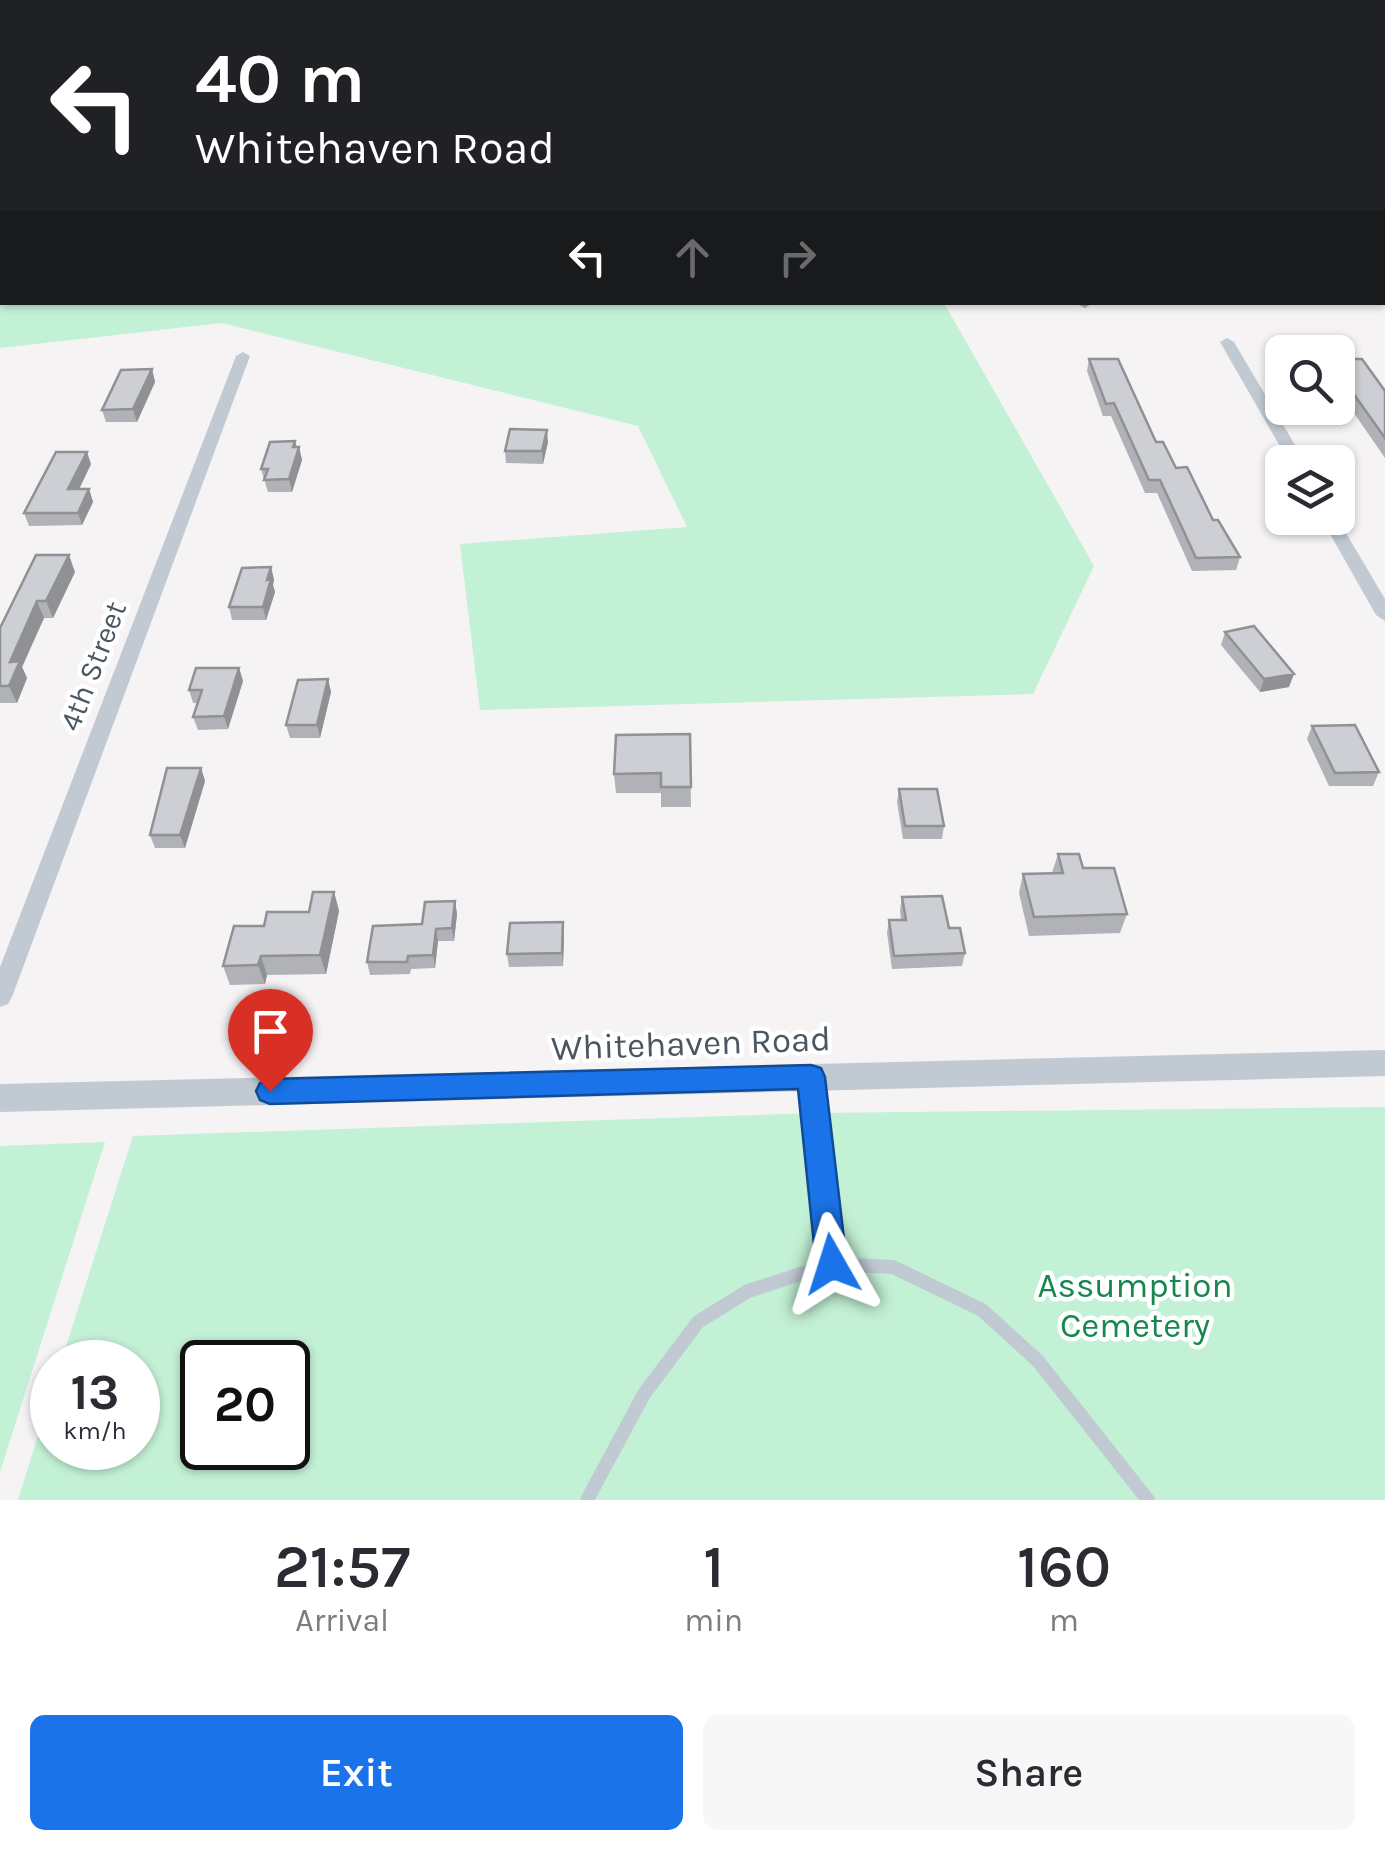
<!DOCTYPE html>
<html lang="en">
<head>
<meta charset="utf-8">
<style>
	body { margin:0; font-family:Karla,sans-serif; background:#f7f7f7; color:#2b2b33; height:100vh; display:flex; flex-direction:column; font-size:38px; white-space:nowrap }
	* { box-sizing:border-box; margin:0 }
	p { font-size:32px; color:#7c7c81 }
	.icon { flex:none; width:55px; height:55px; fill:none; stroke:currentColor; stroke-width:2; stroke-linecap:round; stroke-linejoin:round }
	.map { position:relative; height:1500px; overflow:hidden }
	.details { display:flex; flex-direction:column; background:#fff; flex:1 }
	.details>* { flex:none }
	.top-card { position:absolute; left:0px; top:0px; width:1385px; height:305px; box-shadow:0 2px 8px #0004; background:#202124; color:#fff; overflow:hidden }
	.fabs { position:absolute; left:1265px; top:335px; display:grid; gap:20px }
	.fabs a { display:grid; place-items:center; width:90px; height:90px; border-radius:15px; background:#fff; box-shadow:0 2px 8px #0004; font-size:50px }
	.speed { position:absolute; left:30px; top:1340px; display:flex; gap:20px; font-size:50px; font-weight:700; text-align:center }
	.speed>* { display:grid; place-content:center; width:130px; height:130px; border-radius:50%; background:#fff; box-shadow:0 2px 8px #0004; line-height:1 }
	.speed small { font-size:25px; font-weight:400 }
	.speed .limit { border:5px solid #111; border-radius:15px; background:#fff; color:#111 }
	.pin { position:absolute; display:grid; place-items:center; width:85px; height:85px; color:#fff; margin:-102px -42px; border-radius:50% 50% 50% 0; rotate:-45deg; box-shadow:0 0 10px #0007 }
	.pin .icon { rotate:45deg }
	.me { position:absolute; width:110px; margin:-55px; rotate:354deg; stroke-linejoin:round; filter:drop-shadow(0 0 8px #0008) }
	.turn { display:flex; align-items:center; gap:35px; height:210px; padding:0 30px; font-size:45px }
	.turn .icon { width:130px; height:130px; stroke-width:2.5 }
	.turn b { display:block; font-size:70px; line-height:85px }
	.lanes { display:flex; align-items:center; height:95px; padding:0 30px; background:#0003; justify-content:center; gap:50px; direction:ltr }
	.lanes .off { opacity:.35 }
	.eta { display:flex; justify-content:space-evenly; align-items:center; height:170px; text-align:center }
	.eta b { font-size:60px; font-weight:600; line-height:70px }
	.primary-button { display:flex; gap:20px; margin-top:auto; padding:20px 30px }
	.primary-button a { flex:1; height:115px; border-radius:15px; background:#1a73e8; color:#fff; font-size:40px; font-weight:600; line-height:115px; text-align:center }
	.primary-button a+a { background:#f7f7f7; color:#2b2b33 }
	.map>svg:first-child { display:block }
	.green { fill:#c3f1d5; fill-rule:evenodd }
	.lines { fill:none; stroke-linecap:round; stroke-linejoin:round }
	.service { stroke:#c1cad2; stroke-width:14 }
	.minor { fill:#c1cad2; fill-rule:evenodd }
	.tertiary { fill:#c1cad2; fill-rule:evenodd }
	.wall { fill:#b0b2b7 }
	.shaded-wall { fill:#909195 }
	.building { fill:#cdcfd5; stroke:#909195; stroke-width:2.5 }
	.route { fill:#1a73e8; stroke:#114b97; stroke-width:2.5 }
	.labels { text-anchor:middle; stroke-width:9; stroke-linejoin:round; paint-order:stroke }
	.street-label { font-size:30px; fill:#4a5661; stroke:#fff }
	.near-street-label { font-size:35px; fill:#4a5661; stroke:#fff }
	.near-park-label { font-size:35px; fill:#17864f; stroke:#fff }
</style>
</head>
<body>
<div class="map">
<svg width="1385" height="1500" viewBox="0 0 1385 1500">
	<rect width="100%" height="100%" fill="#f5f3f3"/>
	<path class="green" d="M0,0H1385V231L1383,1L2,2V302L944,303L1094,566L1033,694L480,710L460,544L687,527L638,426L222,323L0,348Z
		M1385,1107V1500H18L52,1391V1448H138V1362H61L133,1136L816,1113ZM202,1362H288V1448H202Z
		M105,1142L0,1472V1146Z"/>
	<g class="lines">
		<path class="service" d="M811,1078L832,1264
			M587,1500L644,1394L698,1322L748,1291L832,1264L893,1267L982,1310L1038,1361L1148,1500"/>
		<path class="minor" d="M1227,338L1234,342L1305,462H1289L1220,342Z
			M243,352L250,356L12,997L8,1004L0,1007V967L236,356Z
			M1321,518H1337L1385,599V621L1376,615Z"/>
		<path class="tertiary" d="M1385,1050V1076L0,1112V1084Z"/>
	</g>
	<path class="wall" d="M1073,302H1094L1085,308Z
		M1089,359L1176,468L1240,557L1236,570L1192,571L1157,493H1145L1111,416H1103L1087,371Z
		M1338,359L1385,391V458L1338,390Z
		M152,369L155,382L137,422H106L102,410Z
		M548,442L543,464L506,463L505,451Z
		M297,447H299L302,460L292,492H268L261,469Z
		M91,464L79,489H89L93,502L82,525L29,526L24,513Z
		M271,567L274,580L273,585L275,592L266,620H232L229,607Z
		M75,572L53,618H44L22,667L27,678L17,703H0V628Z
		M1225,632L1289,687L1260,692L1221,645Z
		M239,668L243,681L228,729L198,730L193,717L198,703H193L189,690Z
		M328,679L331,692L320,738H290L286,725Z
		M1312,726L1379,772L1373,786H1329L1307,739Z
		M690,734L691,807H661V793H616L614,774Z
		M201,768L205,781L185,848H155L150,835Z
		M899,789L944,826L942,839H903L897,802Z
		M1058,854L1083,868L1127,914L1120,933L1029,936L1019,893L1023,874L1052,873Z
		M334,892L339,911L326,974L267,975L265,984L230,985L223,966L264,926L309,912Z
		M902,897L949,928L965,953L962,966L892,969L887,933L889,920H901L900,910Z
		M455,901L457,914L454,941H438L435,968L411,969L410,974L370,975L367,962Z
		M564,935L563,966L509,967L507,954Z"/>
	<path class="shaded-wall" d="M152,369L155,382L137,422L133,409Z
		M547,430L548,442L543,464L542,451Z
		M295,441L298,451L299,447L302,460L292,492L289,479Z
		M87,452L91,464L73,502L68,489Z
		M89,489L93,502L82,525L78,513Z
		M69,555L75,572L53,618L46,601Z
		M271,567L274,580L273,585L275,592L266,620L263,607L267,580Z
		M37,601L44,618L22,667L27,678L17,703L9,686L10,662Z
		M239,668L243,681L228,729L224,716Z
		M1294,674L1289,687L1260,692L1264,679Z
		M328,679L331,692L320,738L317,725Z
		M201,768L205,781L185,848L180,835Z
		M334,892L339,911L326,974L320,955Z
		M455,901L457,914L454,941L452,928Z
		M563,922L564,935L563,966L562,953Z
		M436,929L438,941L435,968L433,955Z
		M261,956L267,975L265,984L258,965Z"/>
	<path class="building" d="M1089,359H1118L1156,442H1163L1176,468L1187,467L1213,520H1218L1240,557L1196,558L1160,480H1149L1114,403L1106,404Z
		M1338,359H1362L1385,391V438L1338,372Z
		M152,369L133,409L102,410L121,370Z
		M510,429L547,430L542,451H505Z
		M295,441L293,447H299L289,479L264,480L268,469H261L270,442Z
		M56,452H87L68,489H89L78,513H24Z
		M36,555H69L46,601H37L10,662L20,661L9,686H0V628Z
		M271,567L267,580L271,579L263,607H229L242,568Z
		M1254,626L1294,674L1264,679L1225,632Z
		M196,668H239L224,716L193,717L202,690H189Z
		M328,679L317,725H286L298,680Z
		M1355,725L1379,772L1335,773L1312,726Z
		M690,734L691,787H661V773L614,774L616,735Z
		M167,768H201L180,835H150Z
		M899,789H937L944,826H905Z
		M1058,854H1079L1083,868H1114L1127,914L1034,917L1023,874L1063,873Z
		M313,892H334L320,955L261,956L258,965L223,966L234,926H264L267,912H309Z
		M942,896L949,928H960L965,953L894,956L889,920H906L902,897Z
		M455,901L452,928L436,929L433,955L408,956L407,962H367L373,926L422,924L425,902Z
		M563,922L562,953L507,954L510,923Z"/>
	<path class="route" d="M811,1065L821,1068L825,1077L847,1264L843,1274L832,1279L821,1274L816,1264L798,1089L270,1104L260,1100L256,1091L260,1083L270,1079Z"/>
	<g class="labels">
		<g class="street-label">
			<text transform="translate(93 666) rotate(-69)" y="10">4th Street</text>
		</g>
		<g class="near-street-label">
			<text transform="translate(691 1043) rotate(-2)" y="12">Whitehaven Road</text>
		</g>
		<g class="near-park-label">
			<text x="1135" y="1297">Assumption<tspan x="1135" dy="40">Cemetery</tspan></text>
		</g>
	</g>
</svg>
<div class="fabs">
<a><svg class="icon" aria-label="search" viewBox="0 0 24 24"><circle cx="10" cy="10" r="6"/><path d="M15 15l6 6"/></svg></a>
<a><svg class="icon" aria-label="layers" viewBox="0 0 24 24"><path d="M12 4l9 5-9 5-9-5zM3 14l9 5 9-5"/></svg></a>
</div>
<div class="speed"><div>13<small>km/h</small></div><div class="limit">20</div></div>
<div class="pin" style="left:270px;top:1091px;background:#d93025"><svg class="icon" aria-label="arrive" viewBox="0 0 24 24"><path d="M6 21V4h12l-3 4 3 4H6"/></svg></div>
<svg class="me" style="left:832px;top:1264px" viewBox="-20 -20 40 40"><path d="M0-17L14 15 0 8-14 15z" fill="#1a73e8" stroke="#fff" stroke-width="4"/></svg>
<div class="top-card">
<div class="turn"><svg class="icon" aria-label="left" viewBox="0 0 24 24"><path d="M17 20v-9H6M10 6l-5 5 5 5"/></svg><div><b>40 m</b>Whitehaven Road</div></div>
<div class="lanes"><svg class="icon" aria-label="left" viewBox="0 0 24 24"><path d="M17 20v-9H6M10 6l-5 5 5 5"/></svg><svg class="icon off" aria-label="ahead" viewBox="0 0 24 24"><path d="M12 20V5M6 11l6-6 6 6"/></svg><svg class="icon off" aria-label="right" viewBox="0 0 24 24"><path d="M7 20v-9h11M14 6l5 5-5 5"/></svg></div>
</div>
</div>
<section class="details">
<div class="eta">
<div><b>21:57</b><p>Arrival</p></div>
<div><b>1</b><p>min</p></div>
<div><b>160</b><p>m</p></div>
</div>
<div class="primary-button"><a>Exit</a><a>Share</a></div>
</section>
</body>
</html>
